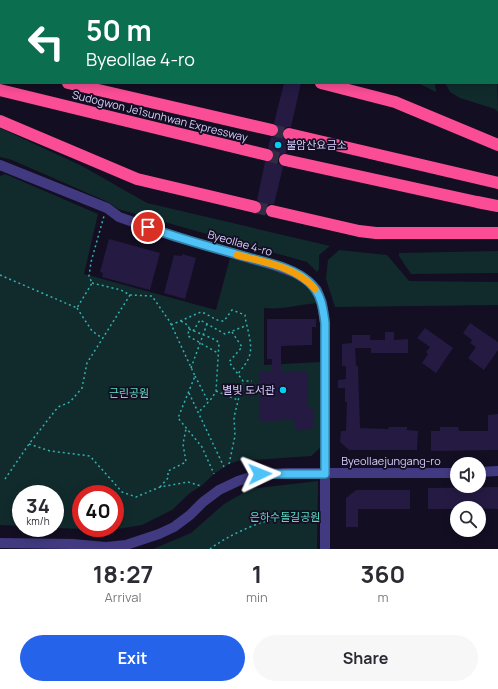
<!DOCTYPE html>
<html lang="en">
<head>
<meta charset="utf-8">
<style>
	body { margin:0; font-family:Manrope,"Noto Sans KR",sans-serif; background:#f7f7f7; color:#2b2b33; height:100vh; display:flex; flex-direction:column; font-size:15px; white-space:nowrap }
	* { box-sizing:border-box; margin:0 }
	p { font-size:13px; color:#7c7c81 }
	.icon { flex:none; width:22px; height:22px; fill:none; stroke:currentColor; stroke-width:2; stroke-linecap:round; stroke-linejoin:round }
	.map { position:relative; height:549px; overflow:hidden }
	.sheet { display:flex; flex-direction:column; background:#fff; flex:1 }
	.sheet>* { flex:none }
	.top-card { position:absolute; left:0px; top:0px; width:498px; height:84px; box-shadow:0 2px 10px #0003; background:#0b6e4f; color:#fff; overflow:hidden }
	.controls { position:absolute; left:450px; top:457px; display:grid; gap:8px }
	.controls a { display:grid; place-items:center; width:36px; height:36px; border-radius:50%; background:#fff; box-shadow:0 2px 10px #0003; font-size:20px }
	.speed { position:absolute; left:12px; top:485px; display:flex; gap:8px; font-size:20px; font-weight:700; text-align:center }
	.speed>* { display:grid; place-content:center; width:52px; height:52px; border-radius:50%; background:#fff; box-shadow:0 2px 10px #0003; line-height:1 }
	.speed small { font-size:10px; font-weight:400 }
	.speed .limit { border:6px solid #d22; background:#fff; color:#111 }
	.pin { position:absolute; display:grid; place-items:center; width:34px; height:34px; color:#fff; margin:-17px; border:2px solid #fff; border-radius:50%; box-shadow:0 1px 4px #0007 }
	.me { position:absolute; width:44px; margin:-22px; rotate:88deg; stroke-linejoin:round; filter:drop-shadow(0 0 3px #0008) }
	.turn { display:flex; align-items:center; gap:14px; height:84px; padding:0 20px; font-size:18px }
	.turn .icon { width:52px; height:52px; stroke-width:2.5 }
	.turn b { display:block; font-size:28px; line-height:34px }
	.eta { display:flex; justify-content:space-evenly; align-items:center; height:68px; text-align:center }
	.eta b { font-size:24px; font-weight:700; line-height:28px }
	.cta { display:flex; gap:8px; margin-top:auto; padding:8px 20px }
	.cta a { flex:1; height:46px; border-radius:24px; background:#2563eb; color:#fff; font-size:16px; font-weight:700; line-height:46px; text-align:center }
	.cta a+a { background:#f7f7f7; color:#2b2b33 }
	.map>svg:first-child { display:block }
	.green { fill:#112b2c; fill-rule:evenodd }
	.building { fill:#251a42 }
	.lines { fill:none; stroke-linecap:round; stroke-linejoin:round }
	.highway-tunnel { stroke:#312b43; stroke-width:12; stroke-dasharray:12 6; stroke-linecap:butt }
	.path { stroke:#31b1b1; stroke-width:1.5; stroke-dasharray:2 3; stroke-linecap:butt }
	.minor { stroke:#413a80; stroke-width:10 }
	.highway { stroke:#fb4d96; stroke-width:12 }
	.route-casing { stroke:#337fa1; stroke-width:10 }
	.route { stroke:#4fc3f7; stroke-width:7 }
	.slow { stroke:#f59e0b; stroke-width:7 }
	.poi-dot { fill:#05cef4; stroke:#130e22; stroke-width:1.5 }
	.labels { text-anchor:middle; stroke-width:3.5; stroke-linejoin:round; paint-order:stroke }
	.street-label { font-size:11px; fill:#d8d0fe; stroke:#130e22 }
	.poi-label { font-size:11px; fill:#d8d0fe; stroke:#130e22; text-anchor:start }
	.park-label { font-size:11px; fill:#5ddcc4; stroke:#130e22 }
</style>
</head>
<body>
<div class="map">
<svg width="498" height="549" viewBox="0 0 498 549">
	<rect width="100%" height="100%" fill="#130e22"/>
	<path class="green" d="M24,0H199L24,1Z
		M497,76L498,112L495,109L460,98L450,92L445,83H497Z
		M418,83H435L436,92Z
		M0,128L82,166L147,203L330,246L319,255V269L317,272L307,262L118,209L108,202L12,160L0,157Z
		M5,174L98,214L84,274L216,310L230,258L296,276L310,286L312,293L319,303C300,304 283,310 264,308V365L320,362L321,447L311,456L238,461L229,464L214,474L201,486L190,493L172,510L142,525L112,530L55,528V494H21V526L0,525V176ZM81,494H115V528H81Z
		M339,250L387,255L409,281L498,282V305L335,307L326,279L328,260Z
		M498,251V273L411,274L399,256V253Z
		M318,481L317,549H153L191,533L224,504L250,489Z"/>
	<path class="building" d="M284,83H301L291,127H286L282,132L284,139L288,141L286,153L280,155L278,158V163L283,167L274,204H269L266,206L265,210V214L260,213L262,209V205L260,202L257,200L265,162L272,160L274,156L272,150L268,148L271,137H275L279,132V127L274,123Z
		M109,239L160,253L150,290L102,277L103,273L100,272Z
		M182,254L196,258L185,299L164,293L174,255L182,256Z
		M267,319H316V327H312V345L281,346V372H308L307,408H314L313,428L297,431L293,420L281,419L278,421H259V372H272V359H267Z
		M470,323L498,342V350L484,370L468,358L476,347L470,343L472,340L463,333Z
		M425,328L453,348L436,373L422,363L428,354L426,352L430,347L417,338Z
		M385,332H394V340L408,339V353H371V348H355L356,366H358L360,428L388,429L389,427H407V430L418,431L417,450H349L340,442L341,431H346L347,402H345V388H338V380L346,379V366H342V344L352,343V335H370V340H385Z
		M498,414V450L431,451V431H440V427H458L459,431H488V415Z
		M498,487V509L457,508V509H428V488Z
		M356,490H410V509H358V527H346V498Z"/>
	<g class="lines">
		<path class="highway-tunnel" d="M272,130L289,134
			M267,155L285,160
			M255,207L272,211"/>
		<path class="path" d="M368,0L370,1
			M17,1V0
			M444,1L445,0
			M0,275L77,308L92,283L89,276L91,262L104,216
			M92,283L121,290L130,295L152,296L170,322L195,376L178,418L202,447L214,474
			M77,308L92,331L102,338
			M181,321L189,326L188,336L218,353
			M171,325L201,312C209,314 216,322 224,321L232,310L245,315C246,327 254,345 249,357C247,363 242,368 238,374
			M189,329L216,340L219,343L216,391L212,398L198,413
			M193,331L200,320L225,334L245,326
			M232,332L242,347L229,362L243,381H252
			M191,368L207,324
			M195,376L208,401
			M216,391L238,400
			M189,393L224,467
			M29,444L50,451L90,456L122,492L136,497L160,487L188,482L201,486
			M229,464L235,436L234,417L243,381
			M5,479L29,444L58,407L70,402L82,388L87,363L130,295
			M160,487L168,478V471L186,462L183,444L186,429
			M210,549C227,536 259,521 280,518C292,517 305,517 317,517"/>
		<path class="minor" d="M0,165L107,208L119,217L176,237L276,266L295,273L308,281L317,290L322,303L325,323V549
			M479,472L498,471
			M0,543L73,544L106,547L126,545L159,534L174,527L190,515L203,502L219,490L238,481L260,474L289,473H457"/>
		<path class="highway" d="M0,41H1
			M0,67H1
			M68,83L272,130
			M321,83L395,102L498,145
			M0,90L267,155
			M0,121L137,179L255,207
			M289,134L498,183
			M285,160L477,202L498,206
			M272,211L359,231L376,233H498"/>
	</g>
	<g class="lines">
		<defs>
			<path id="route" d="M148,227C180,239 214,248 247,257C267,263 293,267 309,282C321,293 323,307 325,323V474H260"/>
		</defs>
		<use href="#route" class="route-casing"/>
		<use href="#route" class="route"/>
		<path class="slow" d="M237,255C264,262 296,267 315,289"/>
	</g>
	<g class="poi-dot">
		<circle cx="278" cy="145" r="4"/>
		<circle cx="283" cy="390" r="4"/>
	</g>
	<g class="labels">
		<g class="street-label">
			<text transform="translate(160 116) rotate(14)" y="4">Sudogwon Je1sunhwan Expressway</text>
			<text transform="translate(240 243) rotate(16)" y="4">Byeollae 4-ro</text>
			<text x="391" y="465">Byeollaejungang-ro</text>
		</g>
		<g class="poi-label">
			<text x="286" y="149">불암산요금소</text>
			<text x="275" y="394" text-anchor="end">별빛 도서관</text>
		</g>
		<g class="park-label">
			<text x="129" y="397">근린공원</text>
			<text x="285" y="521">은하수돌길공원</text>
		</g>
	</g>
</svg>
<div class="controls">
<a><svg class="icon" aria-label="sound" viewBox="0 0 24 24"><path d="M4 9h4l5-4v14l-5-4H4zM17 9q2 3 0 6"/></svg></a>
<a><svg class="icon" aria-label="search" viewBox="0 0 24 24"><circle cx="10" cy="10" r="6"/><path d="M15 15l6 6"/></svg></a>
</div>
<div class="speed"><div>34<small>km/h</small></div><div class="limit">40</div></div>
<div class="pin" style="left:148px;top:227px;background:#d93025"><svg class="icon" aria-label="arrive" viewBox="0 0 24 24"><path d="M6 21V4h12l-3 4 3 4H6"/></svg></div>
<svg class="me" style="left:260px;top:474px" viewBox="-20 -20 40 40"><path d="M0-17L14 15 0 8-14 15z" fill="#4fc3f7" stroke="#fff" stroke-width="4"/></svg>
<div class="top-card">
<div class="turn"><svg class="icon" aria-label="left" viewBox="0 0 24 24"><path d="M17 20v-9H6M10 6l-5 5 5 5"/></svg><div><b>50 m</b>Byeollae 4-ro</div></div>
</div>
</div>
<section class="sheet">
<div class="eta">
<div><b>18:27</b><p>Arrival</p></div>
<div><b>1</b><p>min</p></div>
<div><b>360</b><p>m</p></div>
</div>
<div class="cta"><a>Exit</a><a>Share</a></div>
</section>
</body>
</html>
